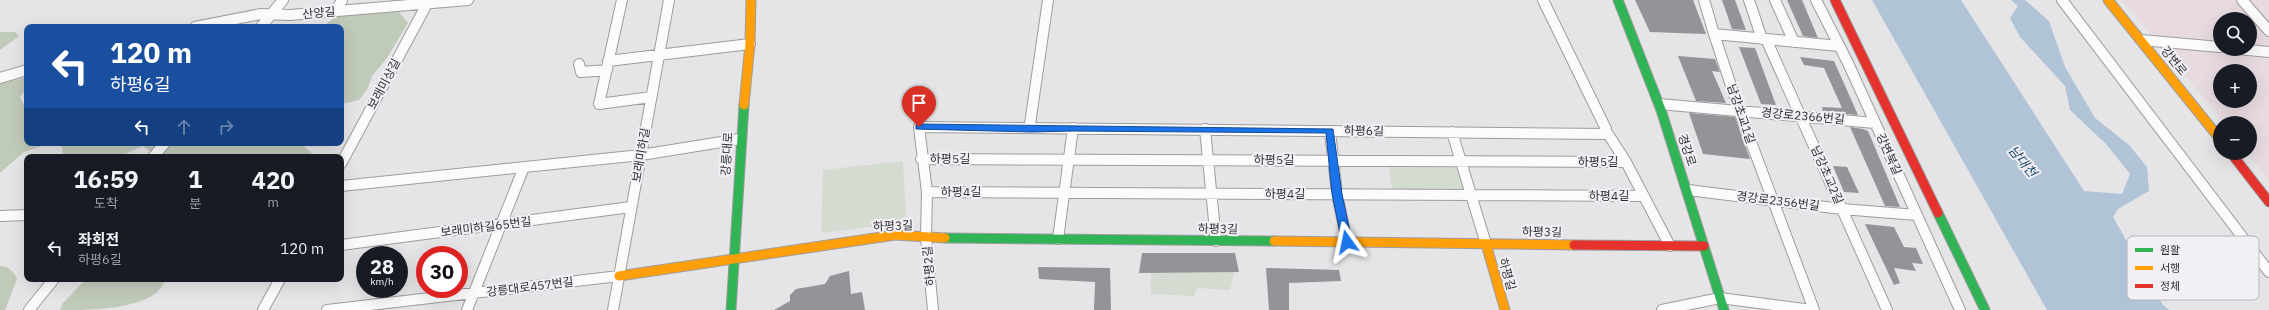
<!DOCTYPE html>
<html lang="ko">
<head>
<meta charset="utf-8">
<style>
	body { margin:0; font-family:"IBM Plex Sans","Noto Sans KR",sans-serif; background:#20242c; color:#f1f3f6; height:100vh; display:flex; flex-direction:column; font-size:15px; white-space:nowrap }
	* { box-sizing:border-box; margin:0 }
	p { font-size:13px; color:#9ea1a6 }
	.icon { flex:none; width:22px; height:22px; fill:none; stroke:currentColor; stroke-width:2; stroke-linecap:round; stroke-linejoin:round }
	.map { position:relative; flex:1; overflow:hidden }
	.details { position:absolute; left:24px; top:154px; width:320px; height:128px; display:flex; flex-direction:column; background:#171b24; border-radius:8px; box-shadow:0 4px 16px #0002 }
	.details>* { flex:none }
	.banner { position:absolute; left:24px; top:24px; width:320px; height:122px; border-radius:8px; box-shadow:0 4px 16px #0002; background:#1a4fa0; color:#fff; overflow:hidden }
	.fabs { position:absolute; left:2213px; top:12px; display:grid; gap:8px }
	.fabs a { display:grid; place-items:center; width:44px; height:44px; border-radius:50%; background:#171b24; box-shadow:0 4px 16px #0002; font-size:20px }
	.speed { position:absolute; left:356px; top:246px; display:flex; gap:8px; font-size:20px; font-weight:700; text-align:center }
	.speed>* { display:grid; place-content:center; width:52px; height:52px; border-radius:50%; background:#171b24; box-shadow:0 4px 16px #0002; line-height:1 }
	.speed small { font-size:10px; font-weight:400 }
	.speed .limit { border:6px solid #d22; background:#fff; color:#111 }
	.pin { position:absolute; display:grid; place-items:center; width:34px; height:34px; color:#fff; margin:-41px -17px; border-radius:50% 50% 50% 0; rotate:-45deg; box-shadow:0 0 4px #0007 }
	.pin .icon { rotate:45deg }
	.me { position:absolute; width:44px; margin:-22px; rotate:348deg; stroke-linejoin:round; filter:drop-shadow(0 0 3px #0008) }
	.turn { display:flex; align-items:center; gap:14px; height:84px; padding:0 20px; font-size:18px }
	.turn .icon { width:52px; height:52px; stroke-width:2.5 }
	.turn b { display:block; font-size:28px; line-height:34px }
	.lanes { display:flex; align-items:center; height:38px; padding:0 20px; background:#0003; justify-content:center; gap:20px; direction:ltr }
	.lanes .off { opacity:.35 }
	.eta { display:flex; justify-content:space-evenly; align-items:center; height:68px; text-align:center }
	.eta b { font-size:24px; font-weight:700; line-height:28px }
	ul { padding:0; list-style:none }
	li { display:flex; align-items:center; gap:12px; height:52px; padding:0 20px }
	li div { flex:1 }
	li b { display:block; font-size:15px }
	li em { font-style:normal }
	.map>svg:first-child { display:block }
	.industrial { fill:#e8dae1; fill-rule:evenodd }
	.green { fill:#d4dbd0 }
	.forest { fill:#c0cab9 }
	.water { fill:#b0c3d7 }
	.building { fill:#959298 }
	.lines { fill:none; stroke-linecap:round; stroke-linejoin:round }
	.street-casing { stroke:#9e9c9e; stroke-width:12 }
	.fast-casing { stroke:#9e9c9e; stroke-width:11 }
	.slow-casing { stroke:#9e9c9e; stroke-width:11 }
	.jam-casing { stroke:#9e9c9e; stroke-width:11 }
	.street { stroke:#fbfbfb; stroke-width:10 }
	.fast { stroke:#30b455; stroke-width:9 }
	.slow { stroke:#ff9f0a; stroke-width:9 }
	.jam { stroke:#e5322d; stroke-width:9 }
	.route { fill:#1a73e8; stroke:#114b97 }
	.labels { text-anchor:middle; stroke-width:4; stroke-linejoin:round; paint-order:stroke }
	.street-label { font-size:12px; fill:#302f31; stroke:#f2f0f5 }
	.water-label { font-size:13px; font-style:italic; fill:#1a4569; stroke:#f2f0f5 }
	.key { fill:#f2f0f5; stroke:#b8b6ba; stroke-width:1 }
	.key-label { font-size:11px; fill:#302f31 }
</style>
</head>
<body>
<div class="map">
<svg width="2269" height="310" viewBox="0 0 2269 310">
	<rect width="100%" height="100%" fill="#e5e4e6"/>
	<path class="industrial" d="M2122,0H2269V180L2248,153H2250V123H2225ZM2220,19H2250V49H2220ZM2220,71H2250V101H2220Z"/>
	<path class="green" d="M903,161L906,216L894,224L821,233L823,170Z
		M1388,163H1456L1466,192H1393Z
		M1151,272H1234L1230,290L1197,288L1194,296L1151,294Z"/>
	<path class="forest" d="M399,12L408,23L387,58L372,76L367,90L359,100L341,104V27H322L338,15Z
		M0,32H15L19,36L0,50Z
		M27,77V89L20,97L24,105L27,104V143H300L316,157H158L143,146L119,157H63L62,147L51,143L24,152L0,173V84Z
		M0,266C9,266 14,272 17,279L5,310H0Z
		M86,279H166C163,284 159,291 155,294C131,310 88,310 60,310L63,303Z"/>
	<path class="water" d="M1872,0H1961L2084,191L2122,194L2130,174L2107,145L2070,110L2065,86L2020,37L2010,18L2018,6L2011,0H2025L2049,21L2065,67L2095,118L2129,145L2147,167L2149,191L2118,209L2113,217L2163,305L2169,310H2047Z"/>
	<path class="building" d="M1635,0H1693L1706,34L1650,32Z
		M1722,0H1735L1746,30L1732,29Z
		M1787,0H1802L1818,38L1803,36Z
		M1739,47L1755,48L1776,105L1761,104Z
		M1678,56L1715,59L1720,72L1712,71L1726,103L1696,101Z
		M1800,57L1834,61L1858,115L1823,112L1822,107L1842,108L1824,68L1804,65Z
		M1689,113L1735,117L1750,159L1703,154Z
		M1850,127L1863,129L1868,131L1900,207L1885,206Z
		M1833,166L1847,167L1859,193L1844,192Z
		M1865,224L1894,227L1904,247L1916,248L1923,264L1912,263L1916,271L1894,268L1900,283L1894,285Z
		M1142,253H1235L1239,272L1139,273Z
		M1038,267L1110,268L1111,310H1094L1095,282L1039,279Z
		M1266,268L1339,270L1341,281L1289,283V310H1269Z
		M849,271L851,294L862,292L865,310H774L790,301V295L796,289L825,284L830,276Z"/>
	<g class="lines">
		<defs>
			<path id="street" d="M622,0L599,104L651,97
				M1543,0L1606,129
				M1704,0L1714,34
				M1749,0L1762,39
				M1775,0L1794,42
				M1816,0L1848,63L1960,310
				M2062,0L2269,272
				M2242,0L2269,31
				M336,11L342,0
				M195,27L261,14L290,15L468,0
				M261,27L283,0
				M1766,39L1887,310
				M2141,40L2220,47
				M2238,49L2269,52
				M608,61L750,44
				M579,64L581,72L607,70
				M0,78L27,70
				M1659,104L1875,123
				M1030,124L1048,0
				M1205,129L1216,241
				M1330,131L1337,194L1347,242
				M1452,132L1486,244
				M153,157L165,143
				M921,159L1626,162
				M341,164L427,4
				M341,186L641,155L740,139
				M1688,190L1842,209L1917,215
				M927,192L1644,196
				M0,216L27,215
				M1058,239L1073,128
				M341,245L631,207
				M29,310L54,279
				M263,310L280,279
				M327,310L619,276
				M467,310L524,167
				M613,310L669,0
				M933,310L926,237L927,192L919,127L1608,134L1626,162L1670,246
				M1662,310L1720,298L1812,310
				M1814,310L1739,110L1714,34L1839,46"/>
			<path id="fast" d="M1618,0L1661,110L1724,310
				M1938,213L1985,310
				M945,238L1274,241
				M731,310L744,105"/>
			<path id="slow" d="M2108,0L2220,139
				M744,105L750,44L751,0
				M1274,241L1574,245
				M1486,244L1505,310
				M619,276L895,235L945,238"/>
			<path id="jam" d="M1835,0L1938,213
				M2231,153L2269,202
				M1574,245L1704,246"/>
		</defs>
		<use href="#street" class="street-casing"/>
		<use href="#fast" class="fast-casing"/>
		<use href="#slow" class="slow-casing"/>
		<use href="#jam" class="jam-casing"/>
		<use href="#street" class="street"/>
		<use href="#fast" class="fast"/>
		<use href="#slow" class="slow"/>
		<use href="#jam" class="jam"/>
	</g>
	<path class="route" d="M919,124L1333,129L1342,194L1352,242L1347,246L1342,242L1332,194L1326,133L1073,131L1031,132L916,129V125Z"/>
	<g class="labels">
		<g class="street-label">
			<text transform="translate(319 13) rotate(-5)" y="4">산양길</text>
			<text transform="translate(2174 61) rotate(51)" y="4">강변로</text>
			<text transform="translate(384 84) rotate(-62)" y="4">보래미상길</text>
			<text transform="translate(1741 114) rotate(71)" y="4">남강초교1길</text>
			<text transform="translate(1803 116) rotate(5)" y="4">경강로2366번길</text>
			<text transform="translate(1364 131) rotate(1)" y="4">하평6길</text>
			<text transform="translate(1687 150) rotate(72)" y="4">경강로</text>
			<text transform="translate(727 154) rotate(-86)" y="4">강릉대로</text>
			<text transform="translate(1889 154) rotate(66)" y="4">강변북길</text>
			<text transform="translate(641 155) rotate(-80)" y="4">보래미하길</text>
			<text x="950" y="163">하평5길</text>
			<text x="1274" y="164">하평5길</text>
			<text x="1598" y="166">하평5길</text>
			<text transform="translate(1827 175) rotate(66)" y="4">남강초교2길</text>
			<text x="961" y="196">하평4길</text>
			<text x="1285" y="198">하평4길</text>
			<text x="1609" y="200">하평4길</text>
			<text transform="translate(1778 201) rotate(7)" y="4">경강로2356번길</text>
			<text transform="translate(893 226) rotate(-2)" y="4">하평3길</text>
			<text transform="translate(486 227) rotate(-7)" y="4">보래미하길65번길</text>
			<text transform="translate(1218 229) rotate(1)" y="4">하평3길</text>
			<text transform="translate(1542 232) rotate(1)" y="4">하평3길</text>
			<text transform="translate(929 266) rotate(-95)" y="4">하평2길</text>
			<text transform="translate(1507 274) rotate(74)" y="4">하평길</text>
			<text transform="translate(530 287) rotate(-7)" y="4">강릉대로457번길</text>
		</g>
		<g class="water-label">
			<text transform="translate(2023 161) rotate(51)" y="5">남대천</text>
		</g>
	</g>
	<rect x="2127" y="236" width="132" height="64" rx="6" class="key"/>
	<rect x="2135" y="248" width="18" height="4" fill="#30b455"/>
	<rect x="2135" y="266" width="18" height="4" fill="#ff9f0a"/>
	<rect x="2135" y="284" width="18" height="4" fill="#e5322d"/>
	<g class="key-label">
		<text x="2160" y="254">원활</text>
		<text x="2160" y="272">서행</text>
		<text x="2160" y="290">정체</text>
	</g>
</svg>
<div class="fabs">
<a><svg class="icon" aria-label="search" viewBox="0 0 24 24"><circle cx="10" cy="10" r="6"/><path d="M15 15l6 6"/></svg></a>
<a>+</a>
<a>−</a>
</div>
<div class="speed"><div>28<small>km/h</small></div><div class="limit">30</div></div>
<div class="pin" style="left:919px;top:127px;background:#d93025"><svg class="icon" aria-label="arrive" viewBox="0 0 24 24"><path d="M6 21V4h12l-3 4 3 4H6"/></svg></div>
<svg class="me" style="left:1347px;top:242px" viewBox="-20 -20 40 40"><path d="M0-17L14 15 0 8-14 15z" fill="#1a73e8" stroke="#fff" stroke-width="4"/></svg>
<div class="banner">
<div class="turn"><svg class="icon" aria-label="left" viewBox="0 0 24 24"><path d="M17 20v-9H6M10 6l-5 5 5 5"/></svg><div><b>120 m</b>하평6길</div></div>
<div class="lanes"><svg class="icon" aria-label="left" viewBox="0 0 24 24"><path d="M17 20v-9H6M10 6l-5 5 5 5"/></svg><svg class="icon off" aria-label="ahead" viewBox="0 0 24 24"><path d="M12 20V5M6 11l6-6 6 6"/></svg><svg class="icon off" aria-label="right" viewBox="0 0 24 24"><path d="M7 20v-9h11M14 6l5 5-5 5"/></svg></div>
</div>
<section class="details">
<div class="eta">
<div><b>16:59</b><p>도착</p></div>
<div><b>1</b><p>분</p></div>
<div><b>420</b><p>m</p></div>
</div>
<ul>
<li><svg class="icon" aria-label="left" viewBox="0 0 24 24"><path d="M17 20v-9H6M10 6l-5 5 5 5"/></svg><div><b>좌회전</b><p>하평6길</p></div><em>120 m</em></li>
</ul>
</section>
</div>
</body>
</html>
